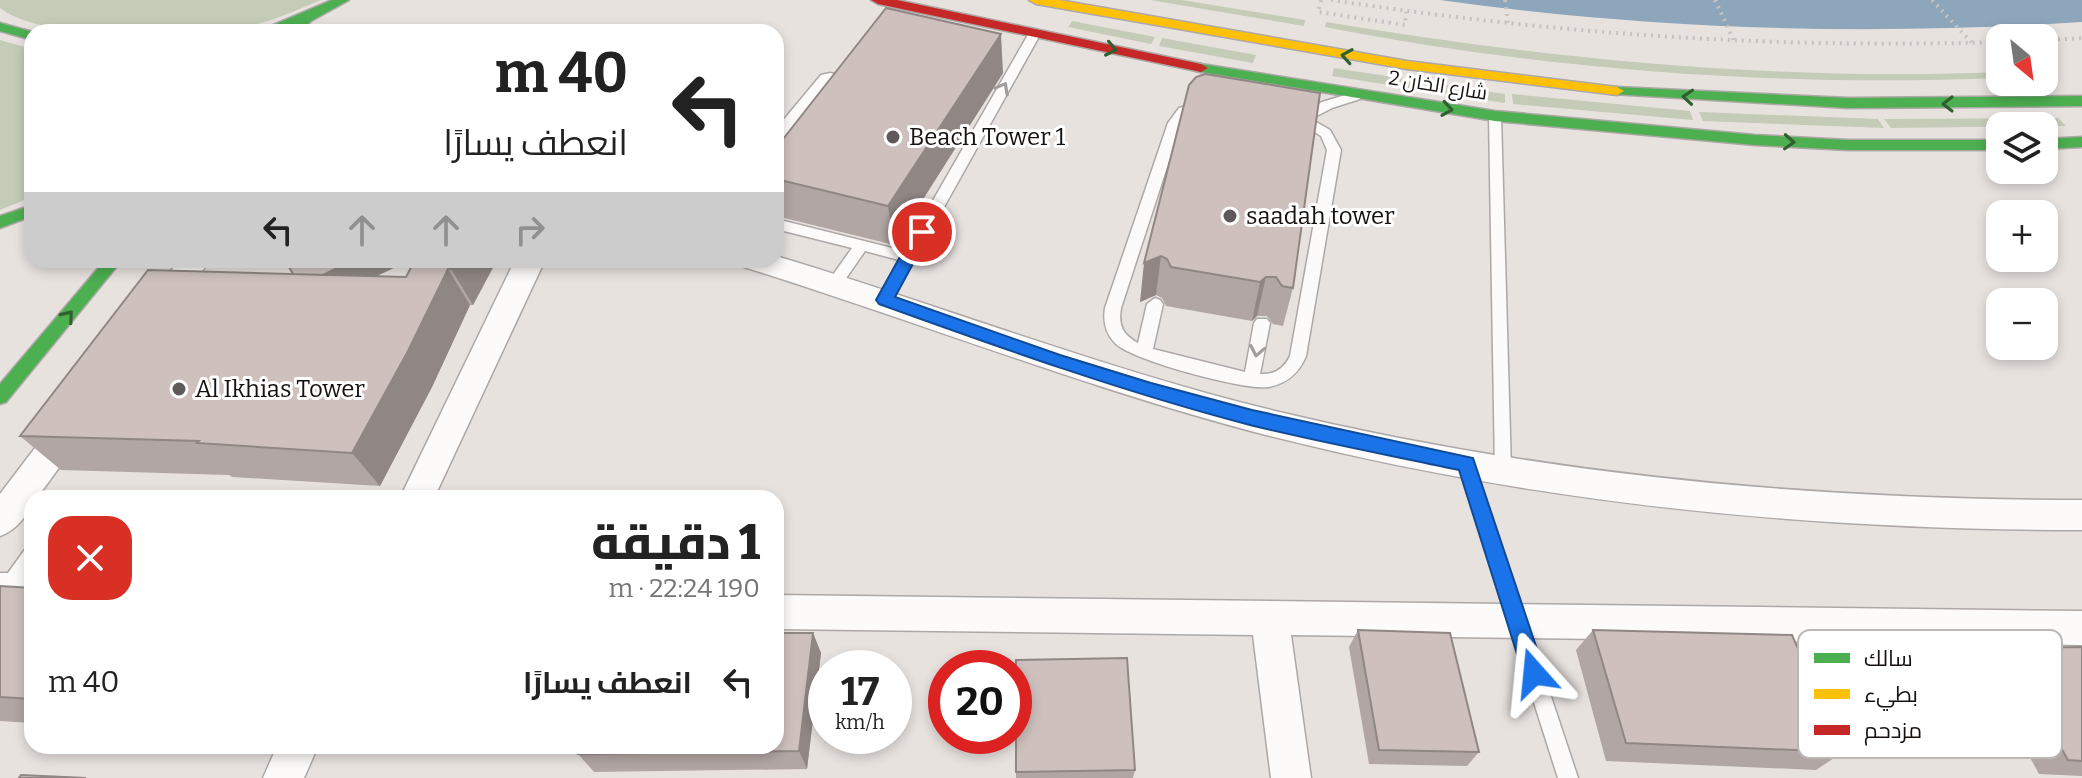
<!DOCTYPE html>
<html lang="ar">
<head>
<meta charset="utf-8">
<style>
	body { margin:0; font-family:Bitter,Cairo,serif; background:#f2f2f2; color:#222; direction:rtl; height:100vh; display:flex; flex-direction:column; font-size:30px; white-space:nowrap }
	* { box-sizing:border-box; margin:0 }
	p { font-size:26px; color:#767676 }
	.icon { flex:none; width:44px; height:44px; fill:none; stroke:currentColor; stroke-width:2; stroke-linecap:round; stroke-linejoin:round }
	.map { position:relative; flex:1; overflow:hidden; direction:ltr }
	.side { position:absolute; left:24px; top:490px; width:760px; height:264px; display:flex; flex-direction:column; background:#fff; border-radius:24px; box-shadow:0 4px 12px #0003; direction:rtl }
	.side>* { flex:none }
	.top-card { position:absolute; left:24px; top:24px; width:760px; height:244px; border-radius:24px; box-shadow:0 4px 12px #0003; direction:rtl; background:#fff; color:#222; overflow:hidden }
	.needle { width:52px; rotate:151deg }
	.controls { position:absolute; left:1986px; top:24px; display:grid; gap:16px }
	.controls a { display:grid; place-items:center; width:72px; height:72px; border-radius:16px; background:#fff; box-shadow:0 4px 12px #0003; font-size:40px }
	.speed { position:absolute; left:808px; top:650px; display:flex; gap:16px; font-size:40px; font-weight:700; text-align:center }
	.speed>* { display:grid; place-content:center; width:104px; height:104px; border-radius:50%; background:#fff; box-shadow:0 4px 12px #0003; line-height:1 }
	.speed small { font-size:20px; font-weight:400 }
	.speed .limit { border:12px solid #d22; background:#fff; color:#111 }
	.pin { position:absolute; display:grid; place-items:center; width:68px; height:68px; color:#fff; margin:-34px; border:4px solid #fff; border-radius:50%; box-shadow:0 2px 8px #0007 }
	.me { position:absolute; width:88px; margin:-44px; rotate:342deg; stroke-linejoin:round; filter:drop-shadow(0 0 6px #0008) }
	.turn { display:flex; align-items:center; gap:28px; height:168px; padding:0 24px; font-size:36px }
	.turn .icon { width:104px; height:104px; stroke-width:2.5 }
	.turn b { display:block; font-size:56px; line-height:68px }
	.lanes { display:flex; align-items:center; height:76px; padding:0 24px; background:#0003; justify-content:center; gap:40px; direction:ltr }
	.lanes .off { opacity:.35 }
	.round { display:grid; place-items:center; flex:none; width:84px; height:84px; border-radius:24px; background:#f2f2f2 }
	.headline { display:flex; align-items:center; justify-content:space-between; height:136px; padding:0 24px }
	h1 { font-size:48px; font-weight:800; line-height:60px }
	ul { padding:0; list-style:none }
	li { display:flex; align-items:center; gap:24px; height:112px; padding:0 24px }
	li div { flex:1 }
	li b { display:block; font-size:30px }
	li em { font-style:normal }
	.map>svg:first-child { display:block }
	.green { fill:#c4cbb7 }
	.water { fill:#8da6bb }
	.lines { fill:none; stroke-linecap:round; stroke-linejoin:round }
	.lane-casing { stroke:#ada8a6; stroke-width:3 }
	.street-casing { stroke:#ada8a6; stroke-width:3 }
	.fast-casing { stroke:#ada8a6; stroke-width:3 }
	.slow-casing { stroke:#ada8a6; stroke-width:3 }
	.jam-casing { stroke:#ada8a6; stroke-width:3 }
	.path { stroke:#c4c2c2; stroke-width:4; stroke-dasharray:2 5; stroke-linecap:butt }
	.lane { fill:#fcfbfa; fill-rule:evenodd }
	.street { fill:#fcfbfa; fill-rule:evenodd }
	.fast { fill:#4caf50; fill-rule:evenodd }
	.slow { fill:#ffc107; fill-rule:evenodd }
	.jam { fill:#c62828; fill-rule:evenodd }
	.wall { fill:#b1a6a3 }
	.shaded-wall { fill:#908784 }
	.building { fill:#cec1bd; stroke:#908784; stroke-width:2 }
	.oneway { stroke:#306030 }
	.oneway2 { stroke:#a09d9c }
	.route { fill:#1a73e8; stroke:#114b97; stroke-width:2 }
	.poi-dot { fill:#5f5a58; stroke:#fff; stroke-width:3 }
	.labels { text-anchor:middle; stroke-width:6; stroke-linejoin:round; paint-order:stroke }
	.far-street-label { font-size:20px; fill:#15110f; stroke:#fff }
	.poi-label { font-size:24px; fill:#15110f; stroke:#fff; text-anchor:start }
	.key { fill:#fff; stroke:#b9b8b7; stroke-width:2 }
	.key-label { font-size:22px; fill:#15110f }
</style>
</head>
<body>
<div class="map">
<svg width="2082" height="778" viewBox="0 0 2082 778">
	<rect width="100%" height="100%" fill="#e8e2df"/>
	<path class="green" d="M0,0H321C294,11 269,23 240,28C189,37 40,41 0,8Z
		M1150,0H1182L1305,20L1304,26Z
		M1072,21L1155,37L1151,44L1068,27Z
		M1326,22C1549,59 1774,81 2000,72V78C1776,87 1545,70 1325,27Z
		M1162,38L1256,55L1253,63L1159,46Z
		M0,40L32,49V197L0,210Z
		M1334,68L1505,94V103L1332,76Z
		M1512,94L1690,111L1693,120L1513,104Z
		M1699,112L1878,119L1884,128L1703,121Z
		M2058,118L2066,126L1891,128L1884,119Z"/>
	<path class="water" d="M1440,0H2082V22C1868,36 1653,30 1440,0Z"/>
	<g class="lines">
		<defs>
			<path id="lane" d="M1035,29L1041,33L890,304H880L877,300L899,260L865,251L840,287H830L828,283L830,279L852,248L776,229V219L904,251L1029,33Z
				M1355,92L1360,93V99L1332,108L1311,119L1330,130L1341,150L1306,356C1299,373 1288,383 1269,387C1246,391 1130,360 1115,343C1105,333 1103,321 1105,308L1168,123L1179,108L1203,101L1295,117L1322,102ZM1204,109L1306,127L1321,136L1327,150L1290,356C1284,369 1274,375 1260,374L1270,323L1267,319H1257L1254,323L1245,372L1153,349L1163,304L1160,300L1155,298L1147,304L1138,343C1123,335 1118,326 1121,308L1181,124L1189,114Z
				M1495,112L1501,116L1511,470L1509,475L1503,477L1497,475L1495,470L1489,116Z
				M1466,457L1472,459L1474,464L1578,778H1558L1458,464L1460,459Z
				M32,546V568L28,575H32V591L0,589V573H8L26,548Z"/>
			<path id="street" d="M830,73L839,75L843,81L785,152L776,155V129L821,75Z
				M776,256C939,305 1098,367 1263,408C1532,474 1806,500 2082,500V530C1805,530 1531,503 1262,434C1086,388 917,321 744,267L739,260H776Z
				M179,260H210L173,312L162,315L151,312L147,304Z
				M515,260H545L434,498H400Z
				M72,411L84,415L88,424L84,433L37,498H32C31,514 15,531 0,536V494L60,415Z
				M776,595L2082,611V645L1291,635L1311,778H1271L1253,635L776,629Z
				M277,746H318L304,778H263Z"/>
			<path id="fast" d="M332,0H349L311,21L300,32H285L288,29L277,32H257Z
				M0,23L33,32L32,40L0,31Z
				M1201,64L1495,111L1755,135L1848,140H2000V150H1848L1755,145L1495,121L1196,71L1194,68Z
				M1617,87L1848,98L2082,96V106L1848,108L1612,94V88Z
				M2082,137V147L2044,149V139Z
				M32,205V216L0,228V216Z
				M105,260H122L6,402L0,404V384Z"/>
			<path id="slow" d="M1029,0H1059L1407,61L1617,87L1624,91L1617,95L1407,69L1036,4Z"/>
			<path id="jam" d="M871,0H897L1201,64L1208,68L1201,72L878,4Z"/>
		</defs>
		<use href="#lane" class="lane-casing"/>
		<use href="#street" class="street-casing"/>
		<use href="#fast" class="fast-casing"/>
		<use href="#slow" class="slow-casing"/>
		<use href="#jam" class="jam-casing"/>
		<path class="path" d="M1321,0L1318,12L1405,25L1406,12
			M1331,0C1554,34 1775,49 2000,42
			M1505,0L1508,24
			M1715,0L1735,43
			M1932,0L1972,43
			M2044,40L2082,38"/>
		<use href="#lane" class="lane"/>
		<use href="#street" class="street"/>
		<use href="#fast" class="fast"/>
		<use href="#slow" class="slow"/>
		<use href="#jam" class="jam"/>
	</g>
	<path class="wall" d="M1003,73L894,245L776,216V148Z
		M1189,85L1293,288L1283,326L1273,324L1267,316H1257L1252,321L1166,306L1162,298L1156,295L1140,302Z
		M497,260L473,305H470L432,387L380,486L232,477L229,475L61,470L20,436L293,274L406,277Z
		M0,586L32,588V723L0,721Z
		M1358,630L1479,752L1467,766L1369,764L1349,647Z
		M1593,630L1843,752L1816,770L1606,761L1576,650Z
		M813,633L821,653L807,769L594,772L578,754Z
		M2082,647V776L2039,774L1979,664L2004,648Z
		M1016,660L1135,770L1133,778H1016Z"/>
	<path class="shaded-wall" d="M1001,34L1003,73L894,245L888,206Z
		M1161,256L1156,295L1140,302L1144,263Z
		M354,260H411L315,305L300,285Z
		M456,260H497L473,305L451,269Z
		M448,269L470,305L432,387L380,486L352,453Z
		M1266,277L1257,316L1252,321L1260,282Z
		M813,633L821,653L807,769L799,751Z"/>
	<path class="building" d="M886,8L1001,34L888,206L776,179V148Z
		M1205,74L1320,93L1293,288L1282,286L1276,277H1266L1260,282L1171,267L1167,259L1161,256L1144,263L1189,85L1196,77Z
		M285,260H354L323,275L293,274Z
		M415,260H456L451,269H448L408,351L352,453L197,443L199,441L20,436L148,270L406,277Z
		M0,586L32,588V699L0,697Z
		M1358,630L1450,633L1479,752L1379,750Z
		M1593,630L1792,635L1843,752L1626,743Z
		M776,633H813L799,751L578,754L580,746H776Z
		M2082,647V761L2068,760L2004,648Z
		M1127,658L1135,770L1016,772V660Z
		M21,775L86,778H19Z"/>
	<defs><path id="oneway-chevron" d="M-2-3.5L2.5 0L-2 3.5" fill="none" stroke-width="1.6" stroke-linecap="round" stroke-linejoin="round" transform="scale(2)"/></defs>
	<g class="oneway">
		<use href="#oneway-chevron" transform="translate(1111 49) rotate(12)"/>
		<use href="#oneway-chevron" transform="translate(1347 56) rotate(-171)"/>
		<use href="#oneway-chevron" transform="translate(1688 97) rotate(-176)"/>
		<use href="#oneway-chevron" transform="translate(1948 104) rotate(-180)"/>
		<use href="#oneway-chevron" transform="translate(1447 109) rotate(9)"/>
		<use href="#oneway-chevron" transform="translate(1789 142) rotate(3)"/>
		<use href="#oneway-chevron" transform="translate(68 316) rotate(-50)"/>
	</g>
	<g class="oneway2">
		<use href="#oneway-chevron" transform="translate(1003 88) rotate(-61)"/>
		<use href="#oneway-chevron" transform="translate(1257 351) rotate(101)"/>
	</g>
	<path class="route" d="M922,226L930,232L895,297L1060,355L1151,383L1252,410L1473,458L1545,673L1541,681L1534,684L1526,681L1523,673L1459,470C1389,455 1319,442 1250,425C1124,392 1001,348 879,304L876,300L916,228Z"/>
	<g class="poi-dot">
		<circle cx="893" cy="137" r="8"/>
		<circle cx="1230" cy="216" r="8"/>
		<circle cx="179" cy="389" r="8"/>
	</g>
	<g class="labels">
		<g class="far-street-label">
			<text transform="translate(1438 85) rotate(9)" y="7">شارع الخان 2</text>
		</g>
		<g class="poi-label">
			<text x="909" y="145">Beach Tower 1</text>
			<text x="1246" y="224">saadah tower</text>
			<text x="195" y="397">Al Ikhias Tower</text>
		</g>
	</g>
	<rect x="1798" y="630" width="264" height="128" rx="12" class="key"/>
	<rect x="1814" y="653" width="36" height="10" fill="#4caf50"/>
	<rect x="1814" y="689" width="36" height="10" fill="#ffc107"/>
	<rect x="1814" y="725" width="36" height="10" fill="#c62828"/>
	<g class="key-label">
		<text x="1864" y="666">سالك</text>
		<text x="1864" y="702">بطيء</text>
		<text x="1864" y="738">مزدحم</text>
	</g>
</svg>
<div class="controls">
<a><svg class="needle" viewBox="-14 -14 28 28"><path d="M0-13l5 13h-10z" fill="#e53935"/><path d="M0 13l5-13h-10z" fill="#767676"/></svg></a>
<a><svg class="icon" aria-label="layers" viewBox="0 0 24 24"><path d="M12 4l9 5-9 5-9-5zM3 14l9 5 9-5"/></svg></a>
<a>+</a>
<a>−</a>
</div>
<div class="speed"><div>17<small>km/h</small></div><div class="limit">20</div></div>
<div class="pin" style="left:922px;top:232px;background:#d93025"><svg class="icon" aria-label="arrive" viewBox="0 0 24 24"><path d="M6 21V4h12l-3 4 3 4H6"/></svg></div>
<svg class="me" style="left:1534px;top:673px" viewBox="-20 -20 40 40"><path d="M0-17L14 15 0 8-14 15z" fill="#1a73e8" stroke="#fff" stroke-width="4"/></svg>
<div class="top-card">
<div class="turn"><svg class="icon" aria-label="left" viewBox="0 0 24 24"><path d="M17 20v-9H6M10 6l-5 5 5 5"/></svg><div><b>40 m</b>انعطف يسارًا</div></div>
<div class="lanes"><svg class="icon" aria-label="left" viewBox="0 0 24 24"><path d="M17 20v-9H6M10 6l-5 5 5 5"/></svg><svg class="icon off" aria-label="ahead" viewBox="0 0 24 24"><path d="M12 20V5M6 11l6-6 6 6"/></svg><svg class="icon off" aria-label="ahead" viewBox="0 0 24 24"><path d="M12 20V5M6 11l6-6 6 6"/></svg><svg class="icon off" aria-label="right" viewBox="0 0 24 24"><path d="M7 20v-9h11M14 6l5 5-5 5"/></svg></div>
</div>
<section class="side">
<div class="headline"><div><h1>1 دقيقة</h1><p>190 m · 22:24</p></div><a class="round" style="background:#d93025;color:#fff"><svg class="icon" aria-label="close" viewBox="0 0 24 24"><path d="M6 6l12 12M18 6L6 18"/></svg></a></div>
<ul>
<li><svg class="icon" aria-label="left" viewBox="0 0 24 24"><path d="M17 20v-9H6M10 6l-5 5 5 5"/></svg><div><b>انعطف يسارًا</b></div><em>40 m</em></li>
</ul>
</section>
</div>
</body>
</html>
